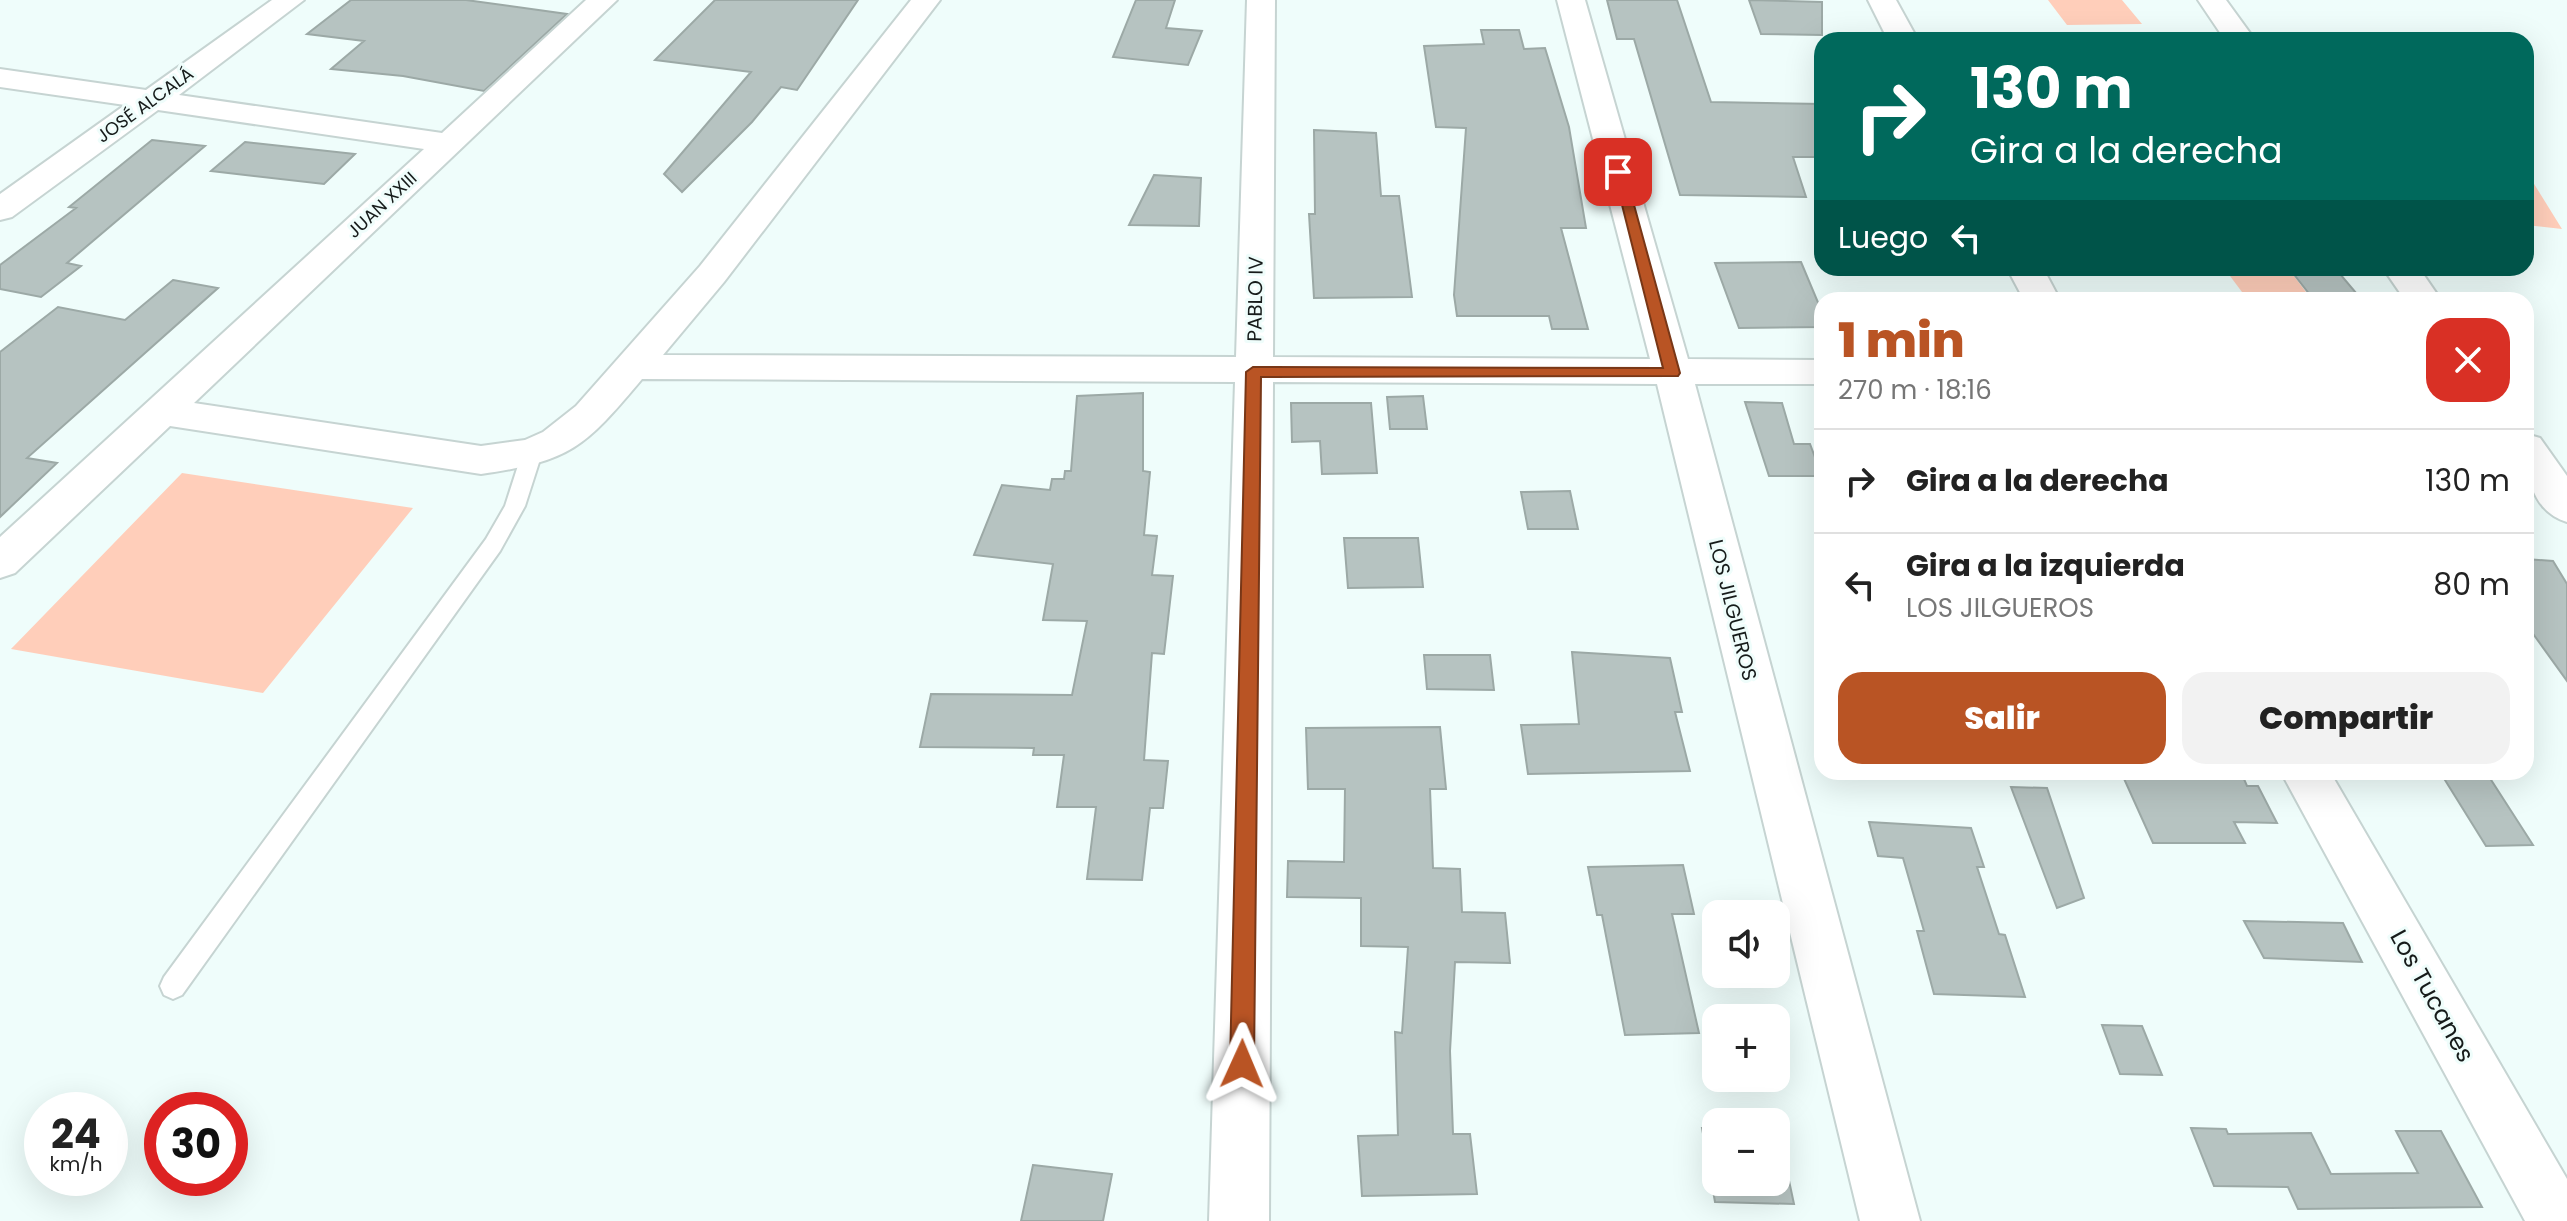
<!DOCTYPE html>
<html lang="es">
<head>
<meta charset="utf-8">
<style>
	body { margin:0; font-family:Poppins,sans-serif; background:#f2f2f2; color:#222; height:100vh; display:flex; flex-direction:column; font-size:30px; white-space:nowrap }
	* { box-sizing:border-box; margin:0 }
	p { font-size:26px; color:#767676 }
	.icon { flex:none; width:44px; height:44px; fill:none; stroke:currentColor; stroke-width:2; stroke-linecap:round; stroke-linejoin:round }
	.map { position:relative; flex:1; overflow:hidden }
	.sheet { position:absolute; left:1814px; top:292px; width:720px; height:488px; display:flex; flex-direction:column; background:#fff; border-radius:24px; box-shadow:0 8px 32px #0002 }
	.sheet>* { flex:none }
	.banner { position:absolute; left:1814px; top:32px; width:720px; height:244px; border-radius:24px; box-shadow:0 8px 32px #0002; background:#00695c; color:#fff; overflow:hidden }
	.controls { position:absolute; left:1702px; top:900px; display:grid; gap:16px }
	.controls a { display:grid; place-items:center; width:88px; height:88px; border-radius:16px; background:#fff; box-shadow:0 8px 32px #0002; font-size:40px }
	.speed { position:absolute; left:24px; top:1092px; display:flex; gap:16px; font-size:40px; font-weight:700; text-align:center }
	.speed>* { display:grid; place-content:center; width:104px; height:104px; border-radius:50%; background:#fff; box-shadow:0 8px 32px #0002; line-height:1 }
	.speed small { font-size:20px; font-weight:400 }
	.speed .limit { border:12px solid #d22; background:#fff; color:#111 }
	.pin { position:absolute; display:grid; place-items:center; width:68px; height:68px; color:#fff; margin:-34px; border-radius:16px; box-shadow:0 4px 12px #0006 }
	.me { position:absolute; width:88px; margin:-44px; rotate:1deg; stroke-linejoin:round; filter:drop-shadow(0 0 6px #0008) }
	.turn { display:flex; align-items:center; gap:28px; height:168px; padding:0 24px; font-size:36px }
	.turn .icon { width:104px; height:104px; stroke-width:2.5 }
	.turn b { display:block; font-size:56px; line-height:68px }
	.then { display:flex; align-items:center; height:76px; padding:0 24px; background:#0003; gap:16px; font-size:30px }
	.round { display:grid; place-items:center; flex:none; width:84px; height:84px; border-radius:24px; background:#f2f2f2 }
	.overview { display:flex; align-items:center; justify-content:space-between; height:136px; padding:0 24px }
	h1 { font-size:48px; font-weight:800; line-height:60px; color:#b95424 }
	.button { display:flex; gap:16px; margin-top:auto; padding:16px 24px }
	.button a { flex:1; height:92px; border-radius:24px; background:#b95424; color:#fff; font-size:32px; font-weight:800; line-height:92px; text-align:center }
	.button a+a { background:#f2f2f2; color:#222 }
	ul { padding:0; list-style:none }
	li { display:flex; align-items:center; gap:24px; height:104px; padding:0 24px; border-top:2px solid #e0e0e0 }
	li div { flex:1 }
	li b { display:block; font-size:30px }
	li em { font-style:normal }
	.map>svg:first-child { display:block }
	.green { fill:#ffceba }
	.building { fill:#b6c3c1; stroke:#9ca9a6; stroke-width:2 }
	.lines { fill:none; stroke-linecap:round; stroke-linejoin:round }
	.service-casing { stroke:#c6d4d2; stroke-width:4 }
	.minor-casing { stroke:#c6d4d2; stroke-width:4 }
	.tertiary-casing { stroke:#c6d4d2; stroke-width:4 }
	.service { fill:#fff; fill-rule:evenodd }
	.minor { fill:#fff; fill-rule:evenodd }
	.tertiary { fill:#fff; fill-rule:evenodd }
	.route { fill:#b95424; stroke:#783717; stroke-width:2 }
	.labels { text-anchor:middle; stroke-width:6; stroke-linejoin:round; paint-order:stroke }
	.far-street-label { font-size:18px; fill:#161b1a; stroke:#effdfb }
	.street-label { font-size:20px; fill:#161b1a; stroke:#effdfb }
	.near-street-label { font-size:24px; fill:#161b1a; stroke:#effdfb }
</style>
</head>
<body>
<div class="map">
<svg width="2567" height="1221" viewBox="0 0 2567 1221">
	<rect width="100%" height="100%" fill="#effdfb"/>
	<path class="green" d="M2048,0H2122L2142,24L2067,25Z
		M2526,178L2531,179L2562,229L2526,225Z
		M2224,268H2288L2312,300H2248Z
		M182,473L413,508L263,693L11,649Z"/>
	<path class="building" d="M351,0H466L567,14L484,91L403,76L331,69L364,41L307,34Z
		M715,0H858L797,90L781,87L752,122L682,192L664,174L751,72L655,60Z
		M1136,0H1175L1166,28L1202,31L1188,65L1113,57Z
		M1607,0H1677L1711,102L1822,104V157H1793L1806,197L1680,195L1634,39H1617Z
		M1749,0L1822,2V35L1761,34Z
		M1481,30H1519L1524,49L1545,48L1569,127L1586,228H1561L1588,329H1552L1549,316H1457L1454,295L1466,128L1436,127L1424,46L1484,44Z
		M1314,130L1376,133L1381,196H1399L1412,297L1314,298L1309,214H1315Z
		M152,140L205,146L67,263L81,266L41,297L0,289V265L76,208L69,207Z
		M245,142L355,154L324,184L211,171Z
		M1154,175L1201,178L1199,226L1129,225Z
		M1801,262L1822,312V327L1739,328L1715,263Z
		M2289,268H2335L2362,300H2314Z
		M173,280L218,288L27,458L57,463L0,517V352L58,307L125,320Z
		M1143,393V471L1150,472L1144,535L1157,536L1152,575L1173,576L1164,654L1152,653L1144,760L1168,761L1163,808H1150L1142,880L1087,879L1096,807H1057L1064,755H1033L1034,748L920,747L931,694L1072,695L1087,621L1043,620L1053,564L974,555L1002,485L1050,490L1052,479H1064L1065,471H1071L1077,396Z
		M1423,396L1427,429H1390L1387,397Z
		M1745,402L1782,403L1794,444H1810L1822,476H1769Z
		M1291,403H1371L1377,473L1322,474L1320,441L1292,442Z
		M1570,491L1578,529H1528L1521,492Z
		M1344,538H1418L1423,587L1348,588Z
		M2526,559L2553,561L2567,584V681L2526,624Z
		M1572,652L1670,658L1682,712H1675L1690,771L1528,774L1521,725L1579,724Z
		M1424,655H1490L1494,690L1427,689Z
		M1440,727L1446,789H1430L1433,868L1460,869L1462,912L1505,913L1510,963L1455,962L1450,1051L1453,1134H1470L1477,1194L1362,1196L1358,1136L1398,1135L1395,1032L1402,1033L1408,947L1361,946V898L1287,897L1288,861L1344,862L1345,789H1308L1306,728Z
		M2121,772H2241L2247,786H2258L2277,823L2234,822L2245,843H2153Z
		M2440,772H2486L2533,845L2486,846Z
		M2011,787L2047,788L2084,898L2057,908Z
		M1869,822L1971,828L1984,867H1977L1999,934L2005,935L2025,997L1934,994L1917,931H1924L1903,858L1878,856Z
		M1683,865L1694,914H1672L1699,1033L1625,1035L1602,915H1597L1588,867Z
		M2244,921L2343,923L2362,962L2264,958Z
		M2102,1025L2142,1026L2162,1075L2120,1074Z
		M1702,1128H1716V1182H1776L1778,1129L1794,1204L1715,1202Z
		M2191,1128L2226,1129L2228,1134L2311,1133L2331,1174L2418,1173L2396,1131H2441L2482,1207L2298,1209L2288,1187L2214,1186Z
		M1033,1165L1112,1174L1103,1221H1021Z"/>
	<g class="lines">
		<defs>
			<path id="service" d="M532,446L542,453L525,506L500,551L182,995L173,999L164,995L160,986L164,977L486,539L505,506L522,453Z"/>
			<path id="minor" d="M272,0H304L179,95L442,133L586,0H617L194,403L481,446L525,440L543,432L576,406L700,266L911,0H940L724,282L663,355L1236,357L1247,0H1275L1273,357L1650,359L1557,0H1585L1688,359L1822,360V384H1695L1920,1221H1860L1657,384L1273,382L1269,1221H1209L1235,382L642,379C584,448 571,461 481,474L170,426L15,573L0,578V537L424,149L158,110L12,217L0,220V194L125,105L0,87V69L146,90Z
				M2198,0H2226L2255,40H2225Z
				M2383,268H2419L2441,300H2405Z
				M2526,434L2540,438L2567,476V522C2528,510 2526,468 2526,434Z"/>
			<path id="tertiary" d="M1868,0H1896L1918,40H1888Z
				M2007,268H2043L2060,300H2024Z
				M2281,772H2330L2567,1179V1221H2525Z"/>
		</defs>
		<use href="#service" class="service-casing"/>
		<use href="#minor" class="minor-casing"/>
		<use href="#tertiary" class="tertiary-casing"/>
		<use href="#service" class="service"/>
		<use href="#minor" class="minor"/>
		<use href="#tertiary" class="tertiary"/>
	</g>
	<path class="route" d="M1613,169L1625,172L1680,373L1678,376L1261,377L1254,1064L1250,1072L1242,1075L1234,1072L1230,1064L1246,372L1253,367L1663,368Z"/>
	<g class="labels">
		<g class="far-street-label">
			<text transform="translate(145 105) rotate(-36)" y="6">JOSÉ ALCALÁ</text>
			<text transform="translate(382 205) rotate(-43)" y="6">JUAN XXIII</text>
		</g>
		<g class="street-label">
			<text transform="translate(1255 299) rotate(-89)" y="7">PABLO IV</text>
			<text transform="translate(1733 610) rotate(76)" y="7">LOS JILGUEROS</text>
		</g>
		<g class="near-street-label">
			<text transform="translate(2432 996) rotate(61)" y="8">Los Tucanes</text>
		</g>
	</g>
</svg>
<div class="controls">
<a><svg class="icon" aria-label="sound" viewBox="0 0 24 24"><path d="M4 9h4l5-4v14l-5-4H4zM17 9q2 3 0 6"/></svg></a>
<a>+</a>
<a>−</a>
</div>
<div class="speed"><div>24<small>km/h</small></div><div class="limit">30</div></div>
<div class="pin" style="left:1618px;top:172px;background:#d93025"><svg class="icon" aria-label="arrive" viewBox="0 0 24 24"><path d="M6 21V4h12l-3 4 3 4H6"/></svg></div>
<svg class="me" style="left:1242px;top:1064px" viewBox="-20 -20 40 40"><path d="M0-17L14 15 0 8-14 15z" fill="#b95424" stroke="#fff" stroke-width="4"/></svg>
<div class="banner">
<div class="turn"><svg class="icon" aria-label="right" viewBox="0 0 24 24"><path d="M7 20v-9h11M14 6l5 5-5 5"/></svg><div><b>130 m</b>Gira a la derecha</div></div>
<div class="then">Luego<svg class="icon" aria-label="left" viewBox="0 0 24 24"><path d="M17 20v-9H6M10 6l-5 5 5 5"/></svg></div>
</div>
<section class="sheet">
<div class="overview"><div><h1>1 min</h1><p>270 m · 18:16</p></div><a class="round" style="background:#d93025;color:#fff"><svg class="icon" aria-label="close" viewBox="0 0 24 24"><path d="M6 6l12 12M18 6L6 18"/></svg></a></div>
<ul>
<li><svg class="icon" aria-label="right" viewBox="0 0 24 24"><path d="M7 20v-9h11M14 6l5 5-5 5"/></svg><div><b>Gira a la derecha</b></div><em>130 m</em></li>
<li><svg class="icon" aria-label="left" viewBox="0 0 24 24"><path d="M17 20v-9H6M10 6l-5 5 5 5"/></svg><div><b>Gira a la izquierda</b><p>LOS JILGUEROS</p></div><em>80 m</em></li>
</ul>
<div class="button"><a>Salir</a><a>Compartir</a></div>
</section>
</div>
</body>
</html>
